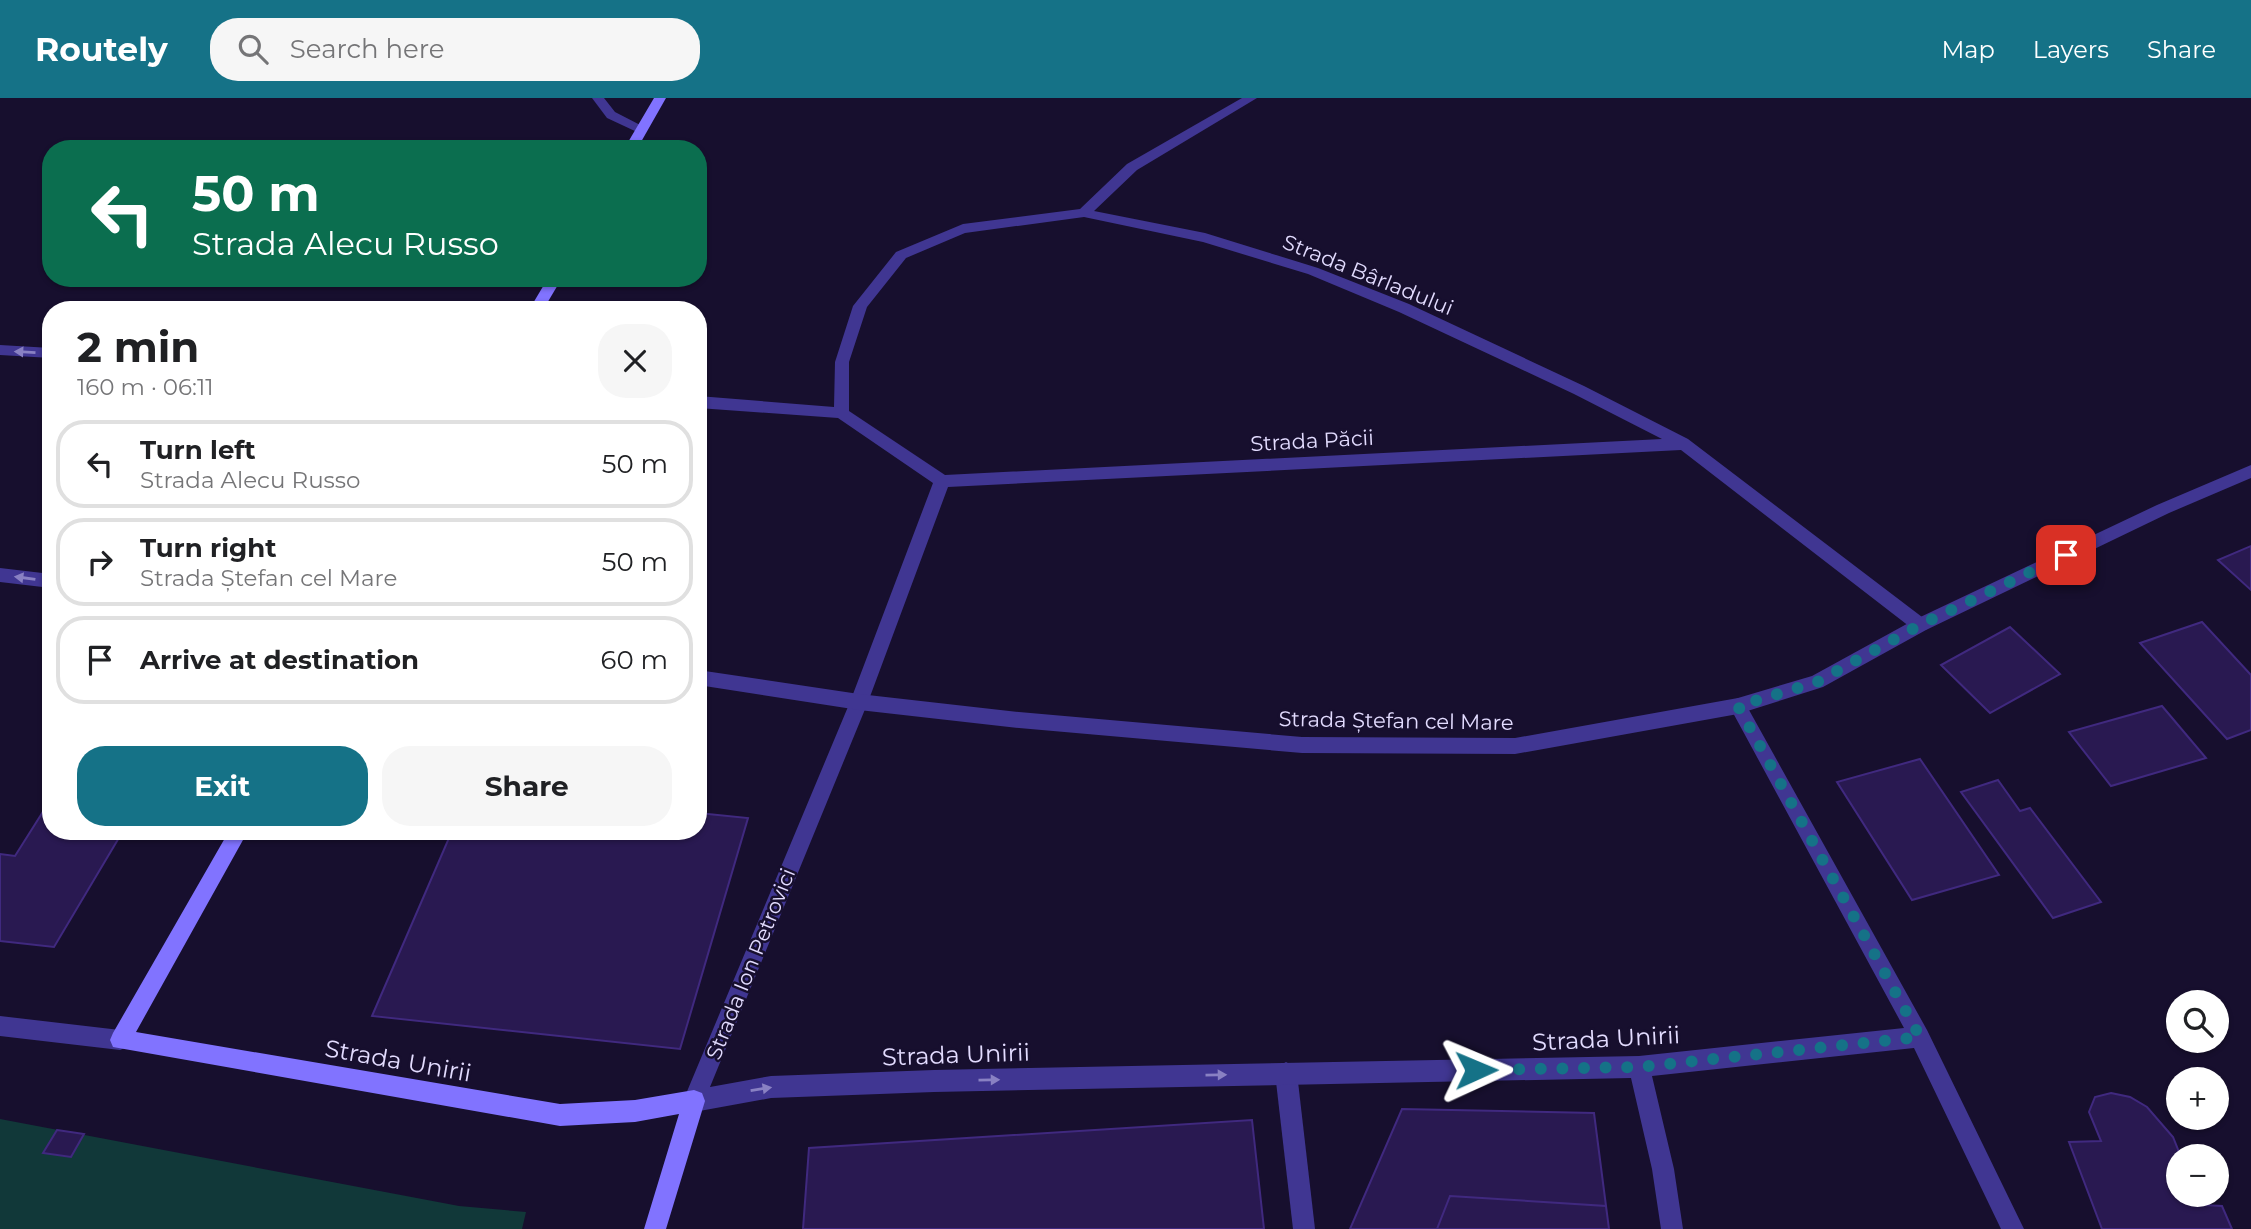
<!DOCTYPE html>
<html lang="en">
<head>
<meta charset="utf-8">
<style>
	body { margin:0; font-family:Montserrat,sans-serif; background:#f6f6f6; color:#202124; height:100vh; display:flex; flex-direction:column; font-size:26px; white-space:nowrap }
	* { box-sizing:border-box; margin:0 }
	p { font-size:23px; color:#757577 }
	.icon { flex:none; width:38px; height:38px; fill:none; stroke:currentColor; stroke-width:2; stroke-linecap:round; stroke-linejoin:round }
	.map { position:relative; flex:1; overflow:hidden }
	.sheet { position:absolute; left:42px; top:203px; width:665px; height:539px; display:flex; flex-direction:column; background:#fff; border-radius:28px; box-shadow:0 2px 5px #0004 }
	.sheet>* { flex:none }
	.guide { position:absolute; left:42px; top:42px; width:665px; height:147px; border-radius:28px; box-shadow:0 2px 5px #0004; background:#0b6e4f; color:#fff; overflow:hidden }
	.fabs { position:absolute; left:2166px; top:892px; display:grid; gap:14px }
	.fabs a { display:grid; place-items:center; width:63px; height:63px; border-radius:50%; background:#fff; box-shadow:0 2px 5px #0004; font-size:35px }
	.pin { position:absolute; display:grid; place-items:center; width:60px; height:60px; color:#fff; margin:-30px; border-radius:14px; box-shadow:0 4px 10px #0006 }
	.me { position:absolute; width:77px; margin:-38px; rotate:89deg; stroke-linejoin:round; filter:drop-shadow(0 0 5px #0008) }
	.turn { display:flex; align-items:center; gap:24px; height:147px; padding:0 35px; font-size:32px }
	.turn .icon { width:91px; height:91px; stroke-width:2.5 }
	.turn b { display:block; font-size:49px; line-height:60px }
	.round { display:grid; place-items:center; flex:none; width:74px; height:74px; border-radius:28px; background:#f6f6f6 }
	.overview { display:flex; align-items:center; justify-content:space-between; height:119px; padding:0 35px }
	h1 { font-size:42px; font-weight:700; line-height:52px }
	.cta { display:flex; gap:14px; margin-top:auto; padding:14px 35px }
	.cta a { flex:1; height:80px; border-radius:28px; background:#157287; color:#fff; font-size:28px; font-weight:700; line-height:80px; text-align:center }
	.cta a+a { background:#f6f6f6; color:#202124 }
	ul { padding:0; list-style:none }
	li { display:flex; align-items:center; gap:21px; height:88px; margin:0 14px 10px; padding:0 21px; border:4px solid #e0e0e0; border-radius:28px }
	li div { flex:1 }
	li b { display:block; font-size:26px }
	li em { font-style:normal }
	header { display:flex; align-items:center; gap:42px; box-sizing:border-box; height:98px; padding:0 35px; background:#157287; color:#fff }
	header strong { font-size:33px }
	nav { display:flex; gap:38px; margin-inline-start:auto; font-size:24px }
	.search { width:490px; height:63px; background:#f6f6f6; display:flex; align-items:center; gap:18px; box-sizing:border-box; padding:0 24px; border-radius:28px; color:#757577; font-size:26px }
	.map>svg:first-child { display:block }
	.green { fill:#113839 }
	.building { fill:#291951; stroke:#40297f; stroke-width:2 }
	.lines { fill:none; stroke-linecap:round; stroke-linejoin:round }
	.service { fill:#403692; fill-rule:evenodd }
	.minor { fill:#403692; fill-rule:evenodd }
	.tertiary { fill:#403692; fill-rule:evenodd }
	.secondary { fill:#8173ff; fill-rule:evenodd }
	.oneway { fill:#8981c3 }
	.route { stroke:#157287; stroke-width:12; stroke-dasharray:0 21.6 }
	.labels { text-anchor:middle; stroke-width:5; stroke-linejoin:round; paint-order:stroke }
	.street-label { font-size:21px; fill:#e3dcff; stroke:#170f2e }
	.near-street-label { font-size:24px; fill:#e3dcff; stroke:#170f2e }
</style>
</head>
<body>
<header>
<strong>Routely</strong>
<div class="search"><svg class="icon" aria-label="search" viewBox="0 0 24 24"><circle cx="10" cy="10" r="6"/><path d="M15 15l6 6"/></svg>Search here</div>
<nav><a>Map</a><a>Layers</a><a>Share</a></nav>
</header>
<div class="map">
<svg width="2251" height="1131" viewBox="0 0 2251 1131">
	<rect width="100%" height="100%" fill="#170f2e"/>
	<path class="green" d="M0,1021L459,1108L526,1114L522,1131H0Z"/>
	<path class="building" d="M2251,448V492L2218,462Z
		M2202,524L2251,577V632L2227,641L2140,545Z
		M2010,529L2060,576L1990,615L1941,567Z
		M2162,608L2206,660L2111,688L2069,634Z
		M1920,661L1999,777L1912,802L1837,684Z
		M1998,682L2020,713L2030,710L2101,804L2053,820L1961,694Z
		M51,701V733H123L54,849L0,843V756L15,758Z
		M698,715L748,720L680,951L372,918L452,733H698Z
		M2111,995L2130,999L2147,1009L2173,1039L2181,1059H2179V1097H2198L2203,1107L2222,1108L2232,1131H2102L2069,1044L2101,1043L2089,1014L2095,999Z
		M1402,1011L1594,1015L1606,1108L1450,1098L1437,1131H1350Z
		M1252,1022L1264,1131H803L809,1050Z
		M57,1032L84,1036L71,1059L43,1055Z
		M1450,1098L1606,1108L1609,1131H1437Z"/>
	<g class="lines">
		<path class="service" d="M1286,964L1293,968L1297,975L1315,1131H1293L1275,975L1279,968Z"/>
		<path class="minor" d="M592,0H604L615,14L648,31L642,35L637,34L607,20Z
			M1242,0H1257L1137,72L1094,113L1205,135L1318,170L1409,206L1584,288L1688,341L1926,522L1929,527L1926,532H1914L1681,352L948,389L868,604L710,989L771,978L934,972L1639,958L1904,930L1732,613L1729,608L1732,603L1738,600L1744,603L1927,932L2024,1131H2001L1914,950L1652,978L1674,1071L1683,1131H1661L1652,1071L1631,980L934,994L771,1000L694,1014L686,1011L683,1003L850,604L933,385L838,320L698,310V298L834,309L835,264L853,208L896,154L963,126L1080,111L1127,66ZM1084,119L1203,144L1308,176L1399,214L1574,296L1662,341L945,377L849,313V264L867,209L906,160L965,135Z
			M0,247L51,250V260L0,257Z
			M0,918L120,932L127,935L130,942L127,949L120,952L0,938Z"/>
		<path class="tertiary" d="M2251,367V380L2169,415L1926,532L1823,589L1738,616L1515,656L1302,655L1019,630L859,612L698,587V572L859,596L1019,614L1302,639L1515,640L1738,600L1812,578L1914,522L2157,407Z
			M0,470L51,476V490L0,484Z"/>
		<path class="secondary" d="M654,0H666L637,51H624Z
			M548,180H562L543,212H529Z
			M229,733H248L136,934L560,1006L635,1002L694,992L702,995L705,1003L666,1131H644L679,1016L635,1024L560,1028L113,949L110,942L113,935Z"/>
	</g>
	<defs><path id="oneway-solid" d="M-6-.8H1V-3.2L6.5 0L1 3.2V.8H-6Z" transform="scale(1.75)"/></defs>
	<g class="oneway">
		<use href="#oneway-solid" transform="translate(25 254) rotate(-177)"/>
		<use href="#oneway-solid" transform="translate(25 480) rotate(-172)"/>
		<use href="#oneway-solid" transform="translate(1216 977) rotate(-1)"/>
		<use href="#oneway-solid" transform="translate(989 982) rotate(-1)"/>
		<use href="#oneway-solid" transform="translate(761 991) rotate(-9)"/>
	</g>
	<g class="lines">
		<path class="route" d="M1476,972L1639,969L1920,939L1738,608L1817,584L1920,527L2066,457"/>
	</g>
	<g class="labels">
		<g class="street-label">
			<text transform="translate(1368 177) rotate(22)" y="7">Strada Bârladului</text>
			<text transform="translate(1312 343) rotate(-3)" y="7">Strada Păcii</text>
			<text transform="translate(1396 623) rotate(1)" y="7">Strada Ștefan cel Mare</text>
			<text transform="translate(751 866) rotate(-68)" y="7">Strada Ion Petrovici</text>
		</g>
		<g class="near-street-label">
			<text transform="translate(1606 941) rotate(-3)" y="8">Strada Unirii</text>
			<text transform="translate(956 957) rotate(-2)" y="8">Strada Unirii</text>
			<text transform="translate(398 963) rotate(10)" y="8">Strada Unirii</text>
		</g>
	</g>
</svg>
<div class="fabs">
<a><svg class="icon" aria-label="search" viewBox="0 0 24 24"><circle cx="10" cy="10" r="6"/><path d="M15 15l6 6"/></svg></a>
<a>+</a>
<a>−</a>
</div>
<div class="pin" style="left:2066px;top:457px;background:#d93025"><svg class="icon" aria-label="arrive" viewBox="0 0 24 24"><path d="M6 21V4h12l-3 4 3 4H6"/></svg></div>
<svg class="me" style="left:1476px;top:972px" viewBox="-20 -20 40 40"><path d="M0-17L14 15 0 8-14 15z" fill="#157287" stroke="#fff" stroke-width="4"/></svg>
<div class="guide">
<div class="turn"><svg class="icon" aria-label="left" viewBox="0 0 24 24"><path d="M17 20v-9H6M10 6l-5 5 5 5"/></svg><div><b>50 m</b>Strada Alecu Russo</div></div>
</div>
<section class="sheet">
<div class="overview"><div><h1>2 min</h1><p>160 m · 06:11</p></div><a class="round"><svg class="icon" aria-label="close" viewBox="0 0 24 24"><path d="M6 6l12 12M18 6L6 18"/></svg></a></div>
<ul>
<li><svg class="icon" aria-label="left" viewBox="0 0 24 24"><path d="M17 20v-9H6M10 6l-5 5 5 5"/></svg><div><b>Turn left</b><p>Strada Alecu Russo</p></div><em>50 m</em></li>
<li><svg class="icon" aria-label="right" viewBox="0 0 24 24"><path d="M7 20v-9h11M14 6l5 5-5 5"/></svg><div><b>Turn right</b><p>Strada Ștefan cel Mare</p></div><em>50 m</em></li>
<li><svg class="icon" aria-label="arrive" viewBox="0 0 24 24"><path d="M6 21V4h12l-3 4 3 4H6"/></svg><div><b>Arrive at destination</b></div><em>60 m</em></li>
</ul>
<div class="cta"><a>Exit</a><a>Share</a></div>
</section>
</div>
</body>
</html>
